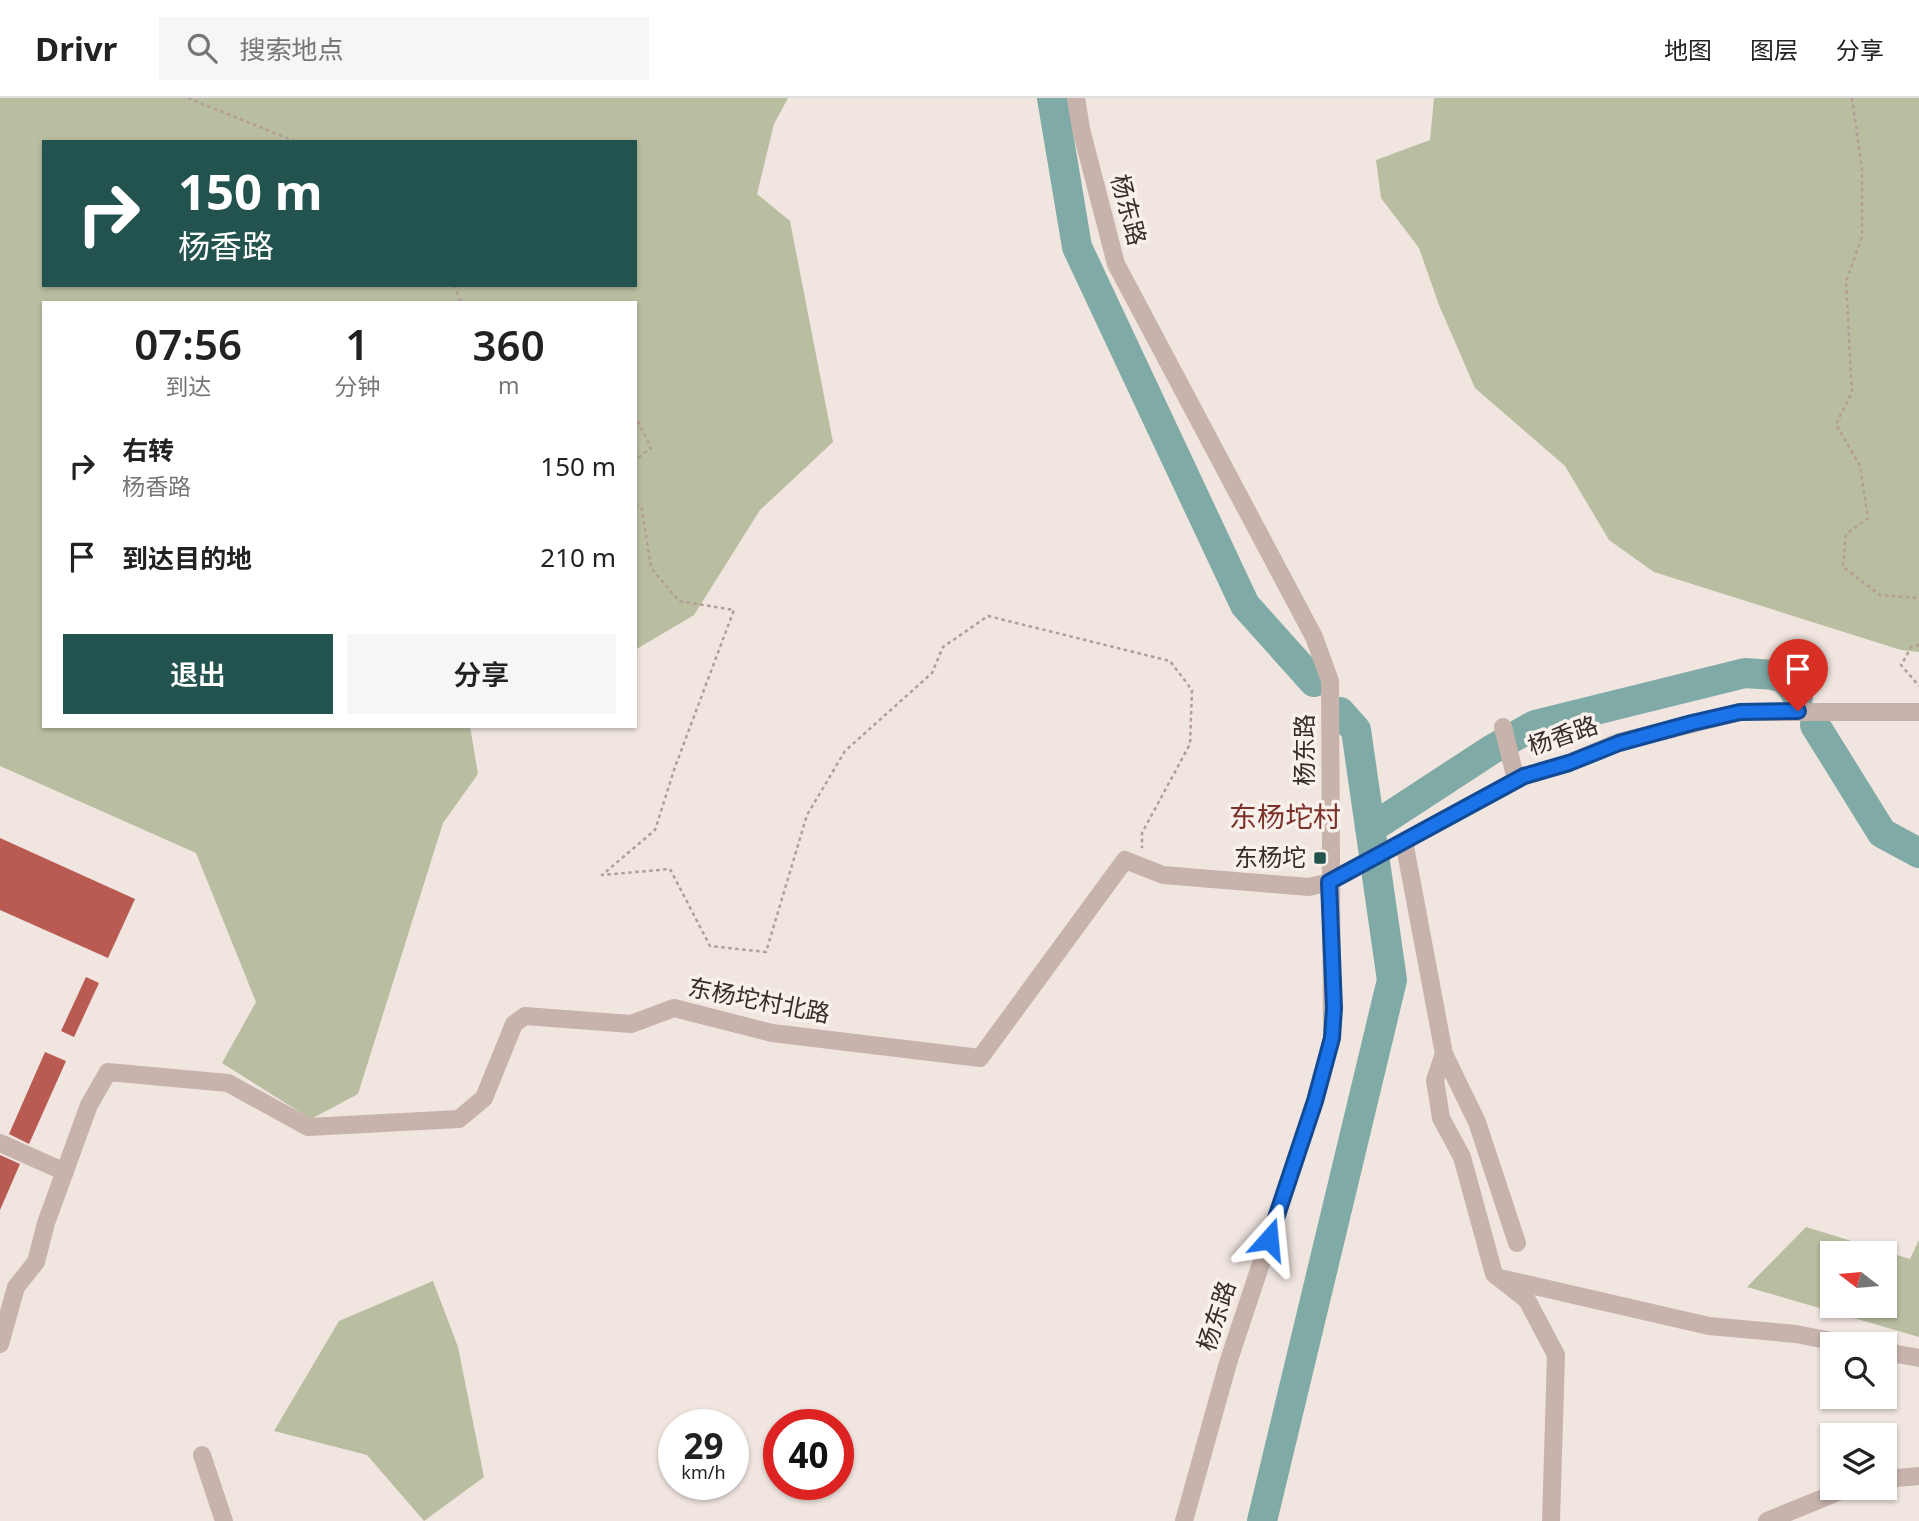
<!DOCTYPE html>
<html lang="zh">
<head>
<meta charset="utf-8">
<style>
	body { margin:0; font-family:"Noto Sans","Noto Sans SC",sans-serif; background:#f6f6f6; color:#222; height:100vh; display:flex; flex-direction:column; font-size:26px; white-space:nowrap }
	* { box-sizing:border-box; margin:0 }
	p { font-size:23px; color:#767676 }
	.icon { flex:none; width:38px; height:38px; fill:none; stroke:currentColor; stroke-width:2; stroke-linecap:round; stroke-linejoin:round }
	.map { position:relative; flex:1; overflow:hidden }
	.drawer { position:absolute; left:42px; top:203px; width:595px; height:427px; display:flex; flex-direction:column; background:#fff; border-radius:0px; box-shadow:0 2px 5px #0004 }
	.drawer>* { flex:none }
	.guide { position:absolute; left:42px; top:42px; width:595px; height:147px; border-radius:0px; box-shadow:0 2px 5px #0004; background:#23534e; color:#fff; overflow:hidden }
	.needle { width:46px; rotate:286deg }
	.tools { position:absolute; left:1820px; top:1143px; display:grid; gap:14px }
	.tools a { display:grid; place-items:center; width:77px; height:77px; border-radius:0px; background:#fff; box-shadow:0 2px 5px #0004; font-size:35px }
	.speed { position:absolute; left:658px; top:1311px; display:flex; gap:14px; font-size:35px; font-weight:700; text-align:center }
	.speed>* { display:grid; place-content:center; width:91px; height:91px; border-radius:50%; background:#fff; box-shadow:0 2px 5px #0004; line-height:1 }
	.speed small { font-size:18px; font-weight:400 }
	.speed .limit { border:10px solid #d22; background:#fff; color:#111 }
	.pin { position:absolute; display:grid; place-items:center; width:60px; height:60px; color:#fff; margin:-72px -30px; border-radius:50% 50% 50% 0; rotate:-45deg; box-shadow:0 0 7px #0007 }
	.pin .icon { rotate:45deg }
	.me { position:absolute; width:77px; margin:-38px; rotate:18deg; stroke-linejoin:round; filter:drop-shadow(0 0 5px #0008) }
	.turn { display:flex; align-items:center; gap:24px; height:147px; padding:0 21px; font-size:32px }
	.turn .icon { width:91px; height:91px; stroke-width:2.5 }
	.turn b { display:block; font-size:49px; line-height:60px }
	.eta { display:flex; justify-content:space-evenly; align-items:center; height:119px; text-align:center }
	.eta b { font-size:42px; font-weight:600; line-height:49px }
	.primary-button { display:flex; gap:14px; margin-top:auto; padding:14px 21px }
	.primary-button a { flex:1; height:80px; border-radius:0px; background:#23534e; color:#fff; font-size:28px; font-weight:600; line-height:80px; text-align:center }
	.primary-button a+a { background:#f6f6f6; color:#222 }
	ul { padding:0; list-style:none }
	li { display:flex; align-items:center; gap:21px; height:91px; padding:0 21px }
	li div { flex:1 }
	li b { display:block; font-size:26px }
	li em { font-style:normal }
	header { display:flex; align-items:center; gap:42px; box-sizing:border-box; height:98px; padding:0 35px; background:#fff; border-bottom:2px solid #e0e0e0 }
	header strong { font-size:33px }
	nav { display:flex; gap:38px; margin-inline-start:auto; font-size:24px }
	.search { width:490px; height:63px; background:#f6f6f6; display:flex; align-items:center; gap:18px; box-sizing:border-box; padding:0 24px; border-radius:0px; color:#767676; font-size:26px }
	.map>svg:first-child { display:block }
	.green { fill:#b9bea0; fill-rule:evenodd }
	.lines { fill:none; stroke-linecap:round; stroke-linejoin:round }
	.river { stroke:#80aaa5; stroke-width:30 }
	.building { fill:#ba5b53 }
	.path { stroke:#b39d96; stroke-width:2.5; stroke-dasharray:3.5 3.5; stroke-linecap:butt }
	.minor { stroke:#c7b3ab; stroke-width:18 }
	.route-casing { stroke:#114b97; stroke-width:18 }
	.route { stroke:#1a73e8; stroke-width:12 }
	.poi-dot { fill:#23534e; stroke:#f8f0ea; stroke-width:2.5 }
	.labels { text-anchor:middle; stroke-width:7; stroke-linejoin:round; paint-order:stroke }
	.street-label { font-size:24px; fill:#362c2a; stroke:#f8f0ea }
	.poi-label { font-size:24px; fill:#362c2a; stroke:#f8f0ea; text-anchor:end }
	.quarter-label { font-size:28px; fill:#7d312b; stroke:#f8f0ea }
</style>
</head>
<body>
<header>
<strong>Drivr</strong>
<div class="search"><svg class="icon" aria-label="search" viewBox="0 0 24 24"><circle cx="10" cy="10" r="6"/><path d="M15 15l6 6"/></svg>搜索地点</div>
<nav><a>地图</a><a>图层</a><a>分享</a></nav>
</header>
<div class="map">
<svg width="1919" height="1423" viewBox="0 0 1919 1423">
	<rect width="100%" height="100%" fill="#f0e5df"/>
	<path class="green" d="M0,0H788L774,26L757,96L790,123L833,344L760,412L694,517L635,552V205H44V628H470L478,676L443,725L358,996L311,1021L222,965L256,904L196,755L0,668ZM44,44H635V187H44Z
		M1434,0H1919V554L1901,552L1654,474L1609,442L1565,368L1475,290L1439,207L1419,150L1381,100L1376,62L1430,42Z
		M1806,1129L1910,1161L1919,1142V1239L1747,1189ZM1885,1155V1208H1832V1155Z
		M433,1183L458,1249L484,1379L424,1423L367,1357L274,1333L339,1223Z"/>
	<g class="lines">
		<path class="river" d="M1052,0L1077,149L1245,507L1314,584
			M1815,627L1882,735L1919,755
			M1370,731L1491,652L1535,627L1745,575C1774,578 1783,572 1798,599
			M1262,1423L1392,882L1356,632L1340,614"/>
	</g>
	<path class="building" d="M0,740L135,801L108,860L0,812Z
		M86,879L99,885L74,939L61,933Z
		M45,954L66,963L29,1046L9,1036Z
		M0,1057L20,1066L0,1112Z"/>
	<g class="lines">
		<path class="path" d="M188,0L297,44
			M1852,0L1862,72V139L1846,183L1852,294L1836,326L1860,368L1868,420L1846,436L1843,469L1880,497L1919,500
			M454,187L461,205
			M635,317L651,350L635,362
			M635,406L642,411L651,470L679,503L734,512L675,669L655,732L602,777L670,771L710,848L766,854L807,717L845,653L932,575L943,549L988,518L1170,563L1192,592L1190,646L1142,735V750
			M1919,547L1912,548L1901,567L1919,588"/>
		<path class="minor" d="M1076,0L1081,31L1116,166L1314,539L1330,583L1332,940L1315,1003L1228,1265L1184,1423
			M1503,629L1516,682
			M1404,743L1444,956L1477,1024L1517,1145
			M1444,956L1435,982L1441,1020L1462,1059L1494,1176L1527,1202L1556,1257L1551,1423
			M0,1045L65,1074
			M1504,1181L1709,1228L1796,1236L1847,1246
			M0,1246L16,1189L36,1164L46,1125L89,1007L108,974L228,985L308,1029L459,1021L484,1000L514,926L525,918L631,926L674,910L772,935L980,960L1125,762L1163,777L1309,789L1329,784L1524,678L1569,665L1619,644L1740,614H1919
			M1885,1254L1919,1260
			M202,1357L224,1423
			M1885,1381L1919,1378
			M1767,1423L1848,1390"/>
	</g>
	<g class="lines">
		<defs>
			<path id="route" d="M1269,1141L1315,1003L1332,940L1334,910L1329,784L1524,678L1569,665L1619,645L1692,625L1740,614L1798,613"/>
		</defs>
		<use href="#route" class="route-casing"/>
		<use href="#route" class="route"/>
	</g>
	<rect class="poi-dot" x="1313" y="753" width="14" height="14" rx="3.5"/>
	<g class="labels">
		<g class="street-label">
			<text transform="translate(1128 112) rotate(75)" y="8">杨东路</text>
			<text transform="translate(1563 638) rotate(-19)" y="8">杨香路</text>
			<text transform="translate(1305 652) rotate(-90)" y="8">杨东路</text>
			<text transform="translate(759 903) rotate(11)" y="8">东杨坨村北路</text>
			<text transform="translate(1217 1218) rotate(-72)" y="8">杨东路</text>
		</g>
		<g class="poi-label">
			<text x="1306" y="768">东杨坨</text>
		</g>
		<g class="quarter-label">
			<text x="1285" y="729">东杨坨村</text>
		</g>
	</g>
</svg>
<div class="tools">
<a><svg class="needle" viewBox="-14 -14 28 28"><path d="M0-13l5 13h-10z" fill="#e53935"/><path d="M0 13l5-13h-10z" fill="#767676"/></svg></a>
<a><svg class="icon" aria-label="search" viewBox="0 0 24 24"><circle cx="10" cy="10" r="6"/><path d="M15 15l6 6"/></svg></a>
<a><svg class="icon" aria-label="layers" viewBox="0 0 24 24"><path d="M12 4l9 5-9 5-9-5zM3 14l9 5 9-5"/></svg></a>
</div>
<div class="speed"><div>29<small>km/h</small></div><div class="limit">40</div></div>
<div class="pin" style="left:1798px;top:613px;background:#d93025"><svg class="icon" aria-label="arrive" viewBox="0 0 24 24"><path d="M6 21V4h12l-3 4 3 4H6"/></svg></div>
<svg class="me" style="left:1269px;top:1141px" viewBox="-20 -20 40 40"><path d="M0-17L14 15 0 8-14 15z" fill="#1a73e8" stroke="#fff" stroke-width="4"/></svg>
<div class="guide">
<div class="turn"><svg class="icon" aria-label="right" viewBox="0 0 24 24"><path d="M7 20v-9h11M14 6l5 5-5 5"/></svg><div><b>150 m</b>杨香路</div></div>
</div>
<section class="drawer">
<div class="eta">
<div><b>07:56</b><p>到达</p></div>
<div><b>1</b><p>分钟</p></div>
<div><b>360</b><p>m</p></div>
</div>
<ul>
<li><svg class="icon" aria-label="right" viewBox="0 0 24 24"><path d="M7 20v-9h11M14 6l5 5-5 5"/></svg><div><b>右转</b><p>杨香路</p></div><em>150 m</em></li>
<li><svg class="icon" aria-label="arrive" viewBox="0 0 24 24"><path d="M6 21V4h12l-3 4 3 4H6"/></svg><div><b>到达目的地</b></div><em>210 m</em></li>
</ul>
<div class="primary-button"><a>退出</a><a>分享</a></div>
</section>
</div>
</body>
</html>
